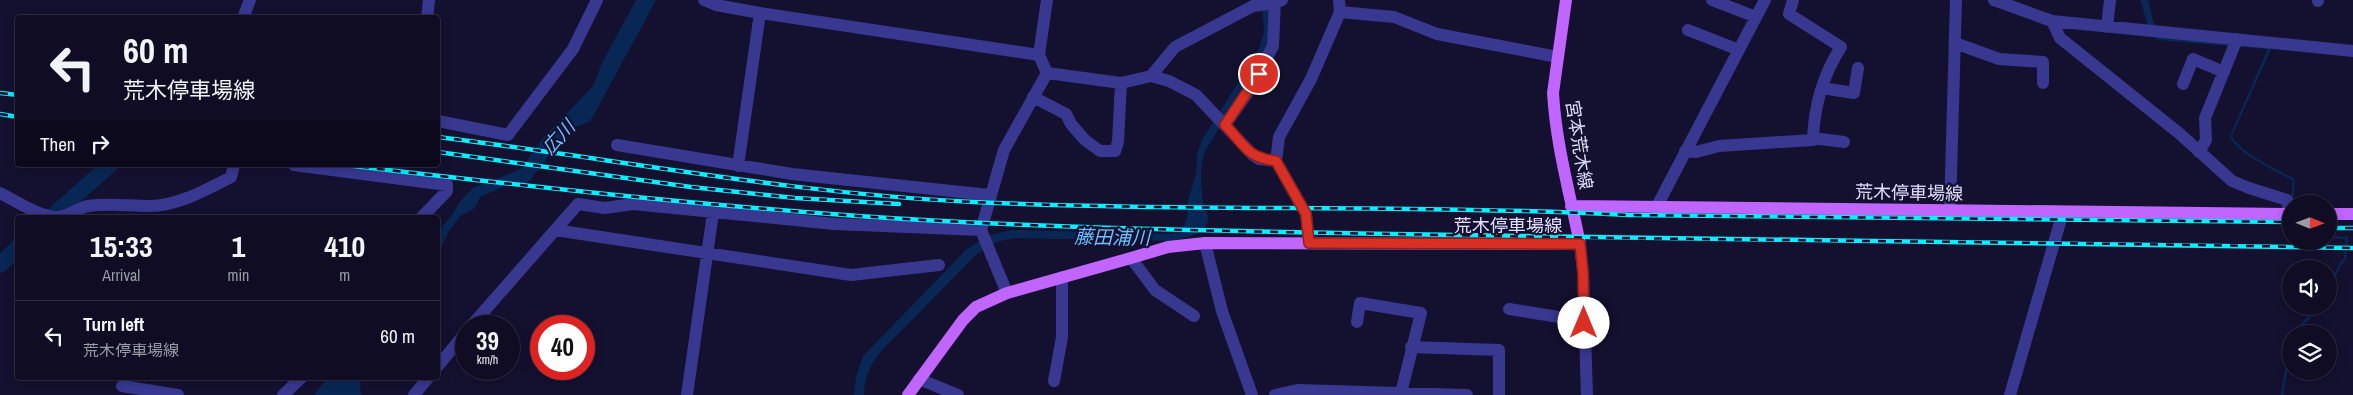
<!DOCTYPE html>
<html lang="en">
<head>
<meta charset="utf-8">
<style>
	body { margin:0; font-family:"Archivo Narrow","Noto Sans JP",sans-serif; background:#1d1a30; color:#f1f3f6; height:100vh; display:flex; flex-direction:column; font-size:19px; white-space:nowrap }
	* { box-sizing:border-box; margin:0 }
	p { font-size:16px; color:#9b9ba6 }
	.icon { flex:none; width:28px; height:28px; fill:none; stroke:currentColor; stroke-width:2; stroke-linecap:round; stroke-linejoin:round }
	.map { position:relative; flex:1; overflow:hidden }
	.panel { position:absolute; left:15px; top:215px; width:425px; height:165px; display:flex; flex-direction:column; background:#0f0c23; border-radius:5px; box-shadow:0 2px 12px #0003,0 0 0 1px #2f2c41 }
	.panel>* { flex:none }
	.hud { position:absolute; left:15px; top:15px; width:425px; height:152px; border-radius:5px; box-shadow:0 2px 12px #0003,0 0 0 1px #2f2c41; background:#0f0c23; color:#f1f3f6; overflow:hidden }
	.needle { width:32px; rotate:91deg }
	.tools { position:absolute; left:2282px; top:195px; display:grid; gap:10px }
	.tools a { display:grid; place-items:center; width:55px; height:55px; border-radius:50%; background:#0f0c23; box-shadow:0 2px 12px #0003,0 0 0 1px #2f2c41; font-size:25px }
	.speed { position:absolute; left:455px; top:315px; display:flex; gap:10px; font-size:25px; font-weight:700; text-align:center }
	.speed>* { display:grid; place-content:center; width:65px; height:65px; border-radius:50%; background:#0f0c23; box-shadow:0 2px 12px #0003,0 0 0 1px #2f2c41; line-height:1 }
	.speed small { font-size:12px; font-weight:400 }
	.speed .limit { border:8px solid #d22; background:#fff; color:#111 }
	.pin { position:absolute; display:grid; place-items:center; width:42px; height:42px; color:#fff; margin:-21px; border:2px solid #fff; border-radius:50%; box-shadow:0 1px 5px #0007 }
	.me { position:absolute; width:55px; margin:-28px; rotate:0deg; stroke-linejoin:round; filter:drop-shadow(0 0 4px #0008) }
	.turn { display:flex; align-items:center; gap:18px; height:105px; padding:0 25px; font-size:22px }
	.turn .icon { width:65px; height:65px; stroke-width:2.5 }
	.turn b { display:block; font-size:35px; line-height:42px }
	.then { display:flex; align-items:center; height:48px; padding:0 25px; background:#0003; gap:10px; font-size:19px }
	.eta { display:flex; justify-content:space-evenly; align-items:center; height:85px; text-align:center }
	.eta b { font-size:30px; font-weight:700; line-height:35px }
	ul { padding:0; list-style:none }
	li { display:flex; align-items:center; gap:15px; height:70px; padding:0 25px; border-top:1px solid #2f2c41 }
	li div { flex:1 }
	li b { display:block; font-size:19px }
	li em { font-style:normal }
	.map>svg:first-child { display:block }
	.water { fill:#092754 }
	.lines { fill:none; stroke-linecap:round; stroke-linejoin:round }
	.stream { stroke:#092754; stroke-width:2.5 }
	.river { stroke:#092754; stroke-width:16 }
	.minor { stroke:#383891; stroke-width:12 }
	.major { stroke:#c165ff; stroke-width:12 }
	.rail-casing { stroke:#0aeeff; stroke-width:4.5 }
	.rail { stroke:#14102f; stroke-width:2.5; stroke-dasharray:8; stroke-linecap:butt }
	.route-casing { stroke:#8d1f18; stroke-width:12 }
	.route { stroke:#d93025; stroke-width:9 }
	.labels { text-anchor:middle; stroke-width:4.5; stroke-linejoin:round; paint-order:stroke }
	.street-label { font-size:18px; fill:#e1deff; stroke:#14102f }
	.water-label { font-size:19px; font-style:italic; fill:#6cc0ff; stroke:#14102f }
</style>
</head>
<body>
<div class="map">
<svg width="2353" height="395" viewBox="0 0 2353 395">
	<rect width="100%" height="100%" fill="#14102f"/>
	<path class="water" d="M636,0H656L590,122C567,127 557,142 545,161C540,168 535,172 531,180L524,183L514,182L480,197L475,208L460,216L449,231L438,254V231L452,215L461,200L473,188L521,169L543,138L593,86L602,63Z
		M1262,0H1269V41L1261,60L1205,151C1199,168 1201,185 1203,202C1204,207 1207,212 1208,217C1209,234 1183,238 1171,241L1015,238L996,242L976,255L882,350C871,363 864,377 864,395H854L856,377L863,356L966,250L986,236L1012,230L1173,234L1184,226L1187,218L1188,201L1196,174L1197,154L1202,140L1259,49L1264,32Z
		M2140,0H2148L2155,28L2271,49L2232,136L2231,133L2267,51L2266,49L2158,40L2151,35Z
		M327,378H363L360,384L361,395H314Z"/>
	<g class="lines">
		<path class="stream" d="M2231,136C2238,154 2277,170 2294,180L2292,200
			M2329,237L2347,238L2345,259L2341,263L2329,288
			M2295,334C2302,322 2314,315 2319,306
			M2282,395L2291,342"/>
		<path class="river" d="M50,218L110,165
			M0,265L18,247"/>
		<path class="minor" d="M704,0L716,5L760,13L1039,55
			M1047,0L1039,55L1047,73
			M1712,0L1756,17
			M1994,0L2052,21L2353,51
			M2318,1V0
			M1340,12L1394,17L1437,34L1558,57
			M243,18L250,0
			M427,18L429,0
			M2052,21L2060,38L2180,134L2232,181L2249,188L2287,200L2289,214
			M2107,27L2110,0
			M1688,30L1739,50
			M1955,43L1999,59L2043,62V83
			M1047,73L1121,83L1151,76L1169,81L1196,95L1253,155L1259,159L1276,161
			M1151,76L1175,47L1253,6L1275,3L1282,0
			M2183,84L2193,59L2224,72
			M1822,88L1854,93L1858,68
			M1033,97L1066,114L1071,124L1085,140L1100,151H1115L1118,142L1121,83
			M438,121L508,135L573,49L597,0
			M1225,125L1251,88L1273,46L1275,0
			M1813,138L1844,142
			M617,145L792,174L989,195
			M1685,151L1696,152L1719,146L1813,140C1814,106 1823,75 1841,47L1789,14L1793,0
			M2199,152L2206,140L2205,118L2237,39
			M294,165L447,185V191L421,218
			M738,166L760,13
			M0,193C18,202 36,215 56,217C66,218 77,208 88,206C109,203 128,206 149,206C177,206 206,190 231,177L234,165
			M1656,208L1765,0
			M1950,211L1956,0
			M555,230L851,275L939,265
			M1205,243L1222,311L1252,395
			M1309,243L1306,214L1276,161L1279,137L1311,79L1340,12L1339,0
			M1580,244L1583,272L1587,395
			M1131,258L1155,290L1194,316
			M1007,293L981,230L1004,150L1047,73
			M1509,309L1584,321
			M1357,322L1360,303L1421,313L1401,393
			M471,326L578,204L605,208L633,204L834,224L981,230
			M1411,347L1499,350V395
			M438,366L466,332
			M919,379L958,395
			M1054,381L1062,337V277
			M122,386L178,395
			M283,395L301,378
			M414,395L428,378
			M687,395L713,213
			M1275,395L1297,390L1467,395
			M2010,395L2063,212"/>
		<path class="major" d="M1571,206L2291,214
			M2329,214H2353
			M908,395L963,320L976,307L1007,293L1131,258L1168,247L1205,243L1580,244C1570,194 1556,145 1553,93L1566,0"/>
		<defs>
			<path id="rail" d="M0,93L18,95
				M0,114L18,117
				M438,137C616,159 794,194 974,202C1192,212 1410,204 1628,215L2291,222
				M438,152L691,187L795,198L899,204
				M345,165C516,185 686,204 858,216C1036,228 1215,231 1393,234C1713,241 2033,241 2353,248
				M2329,228H2353"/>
		</defs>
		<use href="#rail" class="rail-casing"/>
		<use href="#rail" class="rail"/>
	</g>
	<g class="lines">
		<defs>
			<path id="route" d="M1259,74L1225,125C1245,145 1246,157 1276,161L1306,214L1309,243L1580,244L1583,272L1584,323"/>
		</defs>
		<use href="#route" class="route-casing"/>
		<use href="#route" class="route"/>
	</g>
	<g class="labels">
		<g class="street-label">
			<text transform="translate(1579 145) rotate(81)" y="6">宮本荒木線</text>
			<text transform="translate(1909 193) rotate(1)" y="6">荒木停車場線</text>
			<text x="1508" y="232">荒木停車場線</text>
		</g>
		<g class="water-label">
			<text transform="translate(558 137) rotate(-48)" y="7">広川</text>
			<text transform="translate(1112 237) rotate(1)" y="7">藤田浦川</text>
		</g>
	</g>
</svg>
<div class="tools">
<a><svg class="needle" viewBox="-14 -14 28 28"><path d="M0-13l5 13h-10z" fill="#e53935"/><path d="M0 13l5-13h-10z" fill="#9b9ba6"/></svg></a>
<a><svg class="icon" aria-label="sound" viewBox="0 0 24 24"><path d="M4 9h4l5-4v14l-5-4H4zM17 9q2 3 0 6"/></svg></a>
<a><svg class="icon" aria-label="layers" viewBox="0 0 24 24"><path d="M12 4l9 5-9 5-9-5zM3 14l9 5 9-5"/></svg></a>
</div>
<div class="speed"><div>39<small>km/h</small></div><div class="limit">40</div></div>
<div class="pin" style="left:1259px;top:74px;background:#d93025"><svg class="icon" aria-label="arrive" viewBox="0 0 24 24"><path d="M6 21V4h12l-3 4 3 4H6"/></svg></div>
<svg class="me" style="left:1584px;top:323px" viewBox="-20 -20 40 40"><circle r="19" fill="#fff"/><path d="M0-13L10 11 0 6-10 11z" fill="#d93025"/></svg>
<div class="hud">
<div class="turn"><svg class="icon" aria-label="left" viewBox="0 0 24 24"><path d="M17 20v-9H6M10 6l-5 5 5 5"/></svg><div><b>60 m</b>荒木停車場線</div></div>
<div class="then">Then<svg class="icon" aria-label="right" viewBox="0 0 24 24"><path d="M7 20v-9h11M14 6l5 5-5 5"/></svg></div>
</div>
<section class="panel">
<div class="eta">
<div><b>15:33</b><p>Arrival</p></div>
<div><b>1</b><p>min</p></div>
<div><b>410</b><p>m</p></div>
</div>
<ul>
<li><svg class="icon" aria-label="left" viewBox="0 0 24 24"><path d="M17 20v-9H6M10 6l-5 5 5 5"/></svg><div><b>Turn left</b><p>荒木停車場線</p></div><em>60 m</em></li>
</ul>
</section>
</div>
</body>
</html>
